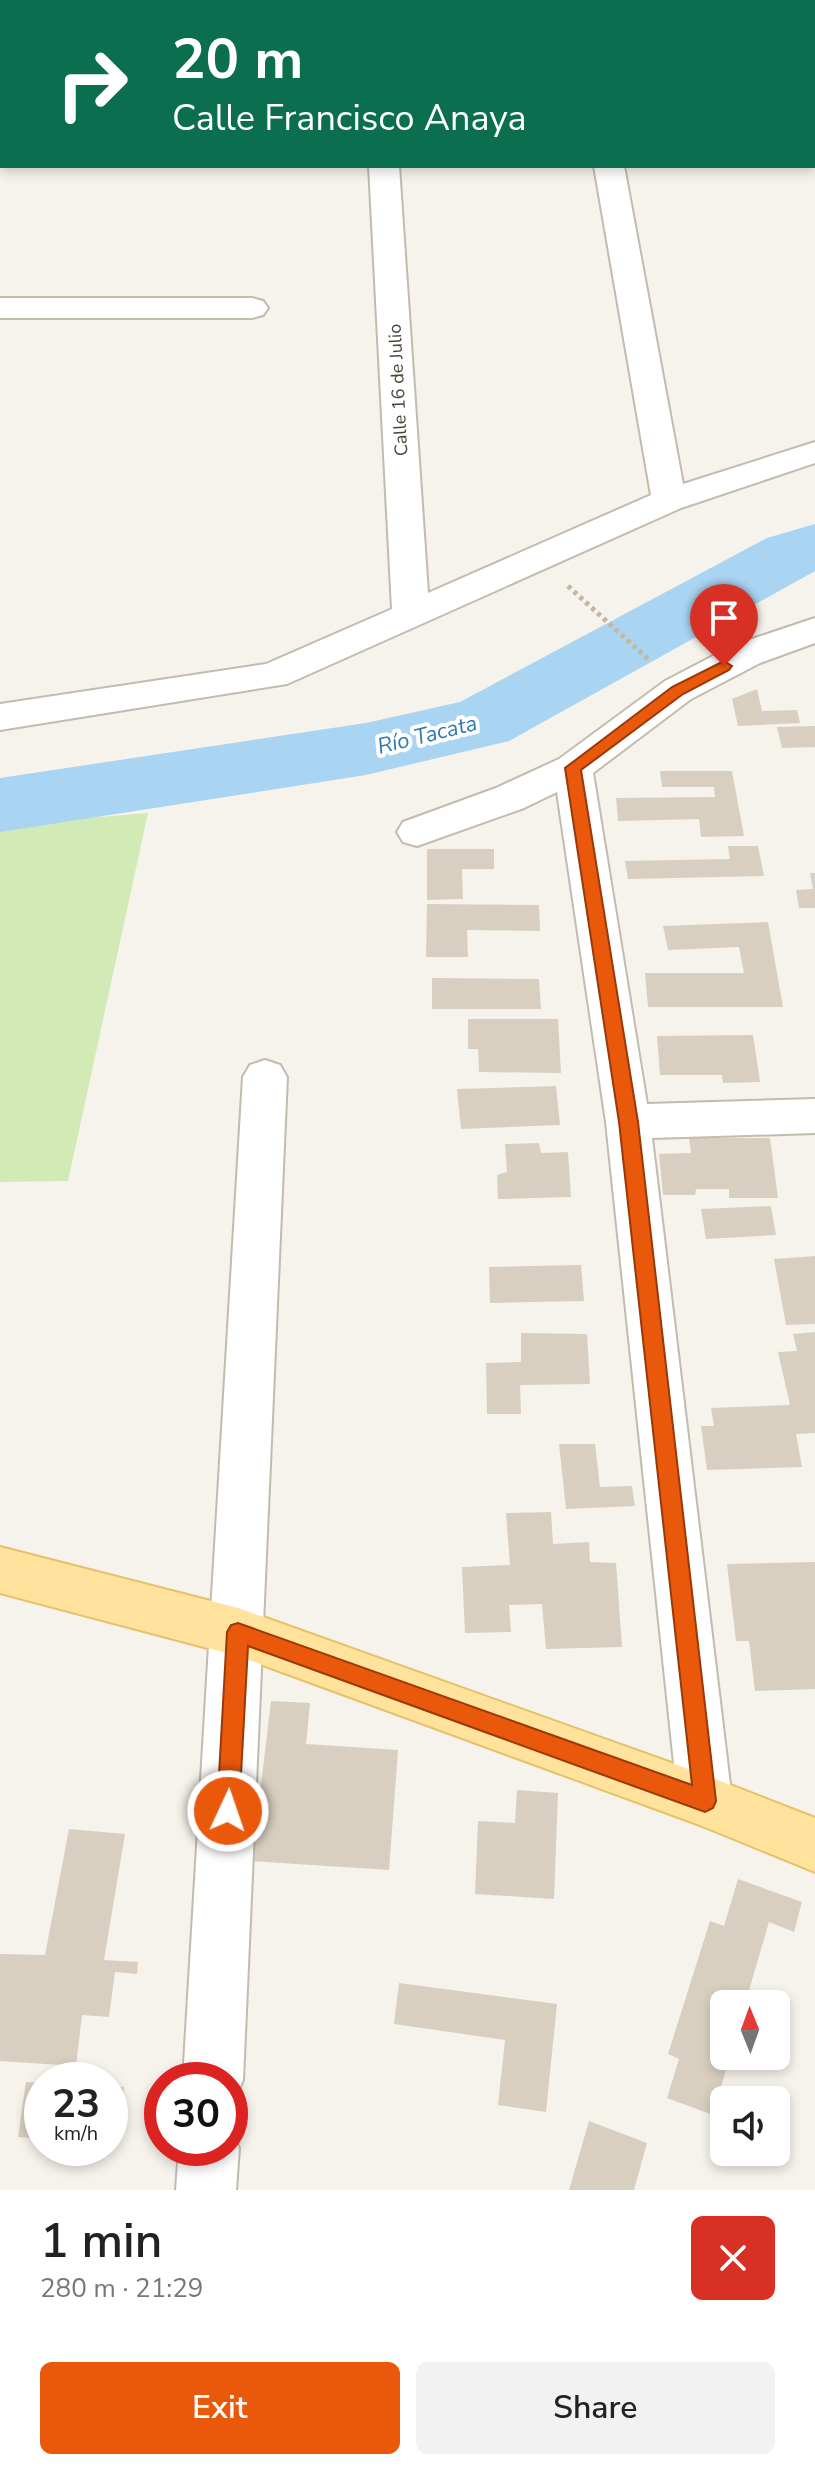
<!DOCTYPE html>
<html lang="en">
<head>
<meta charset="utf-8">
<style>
	body { margin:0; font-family:"Nunito Sans",sans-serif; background:#f2f2f2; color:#222; height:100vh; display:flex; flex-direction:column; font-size:30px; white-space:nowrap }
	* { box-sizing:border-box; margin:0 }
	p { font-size:26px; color:#767676 }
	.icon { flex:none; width:44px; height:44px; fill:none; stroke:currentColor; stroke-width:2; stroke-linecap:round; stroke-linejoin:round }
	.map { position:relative; height:2190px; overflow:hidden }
	.side { display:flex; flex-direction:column; background:#fff; flex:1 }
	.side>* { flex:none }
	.top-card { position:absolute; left:0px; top:0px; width:816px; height:168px; box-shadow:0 4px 12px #0003; background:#0b6e4f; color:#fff; overflow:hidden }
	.needle { width:52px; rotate:359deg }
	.controls { position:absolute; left:710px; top:1990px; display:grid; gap:16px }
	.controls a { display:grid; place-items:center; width:80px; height:80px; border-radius:12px; background:#fff; box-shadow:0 4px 12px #0003; font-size:40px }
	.speed { position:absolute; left:24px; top:2062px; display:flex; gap:16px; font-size:40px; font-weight:700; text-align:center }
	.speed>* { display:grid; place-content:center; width:104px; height:104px; border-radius:50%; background:#fff; box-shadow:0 4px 12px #0003; line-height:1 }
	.speed small { font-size:20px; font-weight:400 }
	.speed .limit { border:12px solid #d22; background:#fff; color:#111 }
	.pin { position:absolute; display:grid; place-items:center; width:68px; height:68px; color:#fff; margin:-82px -34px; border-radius:50% 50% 50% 0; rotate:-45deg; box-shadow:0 0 8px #0007 }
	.pin .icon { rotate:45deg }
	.me { position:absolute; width:88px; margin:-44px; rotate:3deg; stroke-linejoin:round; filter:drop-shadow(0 0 6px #0008) }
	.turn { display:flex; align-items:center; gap:28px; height:168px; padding:0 40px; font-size:36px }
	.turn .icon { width:104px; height:104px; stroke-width:2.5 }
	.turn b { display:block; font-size:56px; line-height:68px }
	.round { display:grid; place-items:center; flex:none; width:84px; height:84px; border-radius:12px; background:#f2f2f2 }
	.summary { display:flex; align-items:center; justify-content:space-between; height:136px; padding:0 40px }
	h1 { font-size:48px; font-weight:600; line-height:60px }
	.button { display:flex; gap:16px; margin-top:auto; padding:16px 40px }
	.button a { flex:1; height:92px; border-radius:12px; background:#ea580c; color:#fff; font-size:32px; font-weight:600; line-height:92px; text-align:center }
	.button a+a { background:#f2f2f2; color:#222 }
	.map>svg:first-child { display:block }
	.green { fill:#d2eab5 }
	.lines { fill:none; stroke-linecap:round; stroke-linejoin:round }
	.river { fill:#a9d4f2; fill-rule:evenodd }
	.building { fill:#d8cfc1 }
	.minor-casing { stroke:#c2bbae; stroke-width:4 }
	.major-casing { stroke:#e6c16a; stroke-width:4 }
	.path { stroke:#c4b79f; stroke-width:5; stroke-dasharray:4 4; stroke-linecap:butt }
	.minor { fill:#fff; fill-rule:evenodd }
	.major { fill:#ffe39c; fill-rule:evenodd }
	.route { fill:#ea580c; stroke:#983908; stroke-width:2 }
	.labels { text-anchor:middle; stroke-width:8; stroke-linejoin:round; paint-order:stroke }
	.far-street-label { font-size:18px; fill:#4b4439; stroke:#fff }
	.water-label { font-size:22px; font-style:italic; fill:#2e7ab2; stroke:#fff }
</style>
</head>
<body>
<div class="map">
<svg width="815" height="2190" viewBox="0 0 815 2190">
	<rect width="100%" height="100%" fill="#f6f3ec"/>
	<path class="green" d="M223,0H546V2H226Z
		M148,813L68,1181L0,1182V825Z"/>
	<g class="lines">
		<path class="river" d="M815,524V571L509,741L366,775L0,832V778L366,723L460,702L767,538Z"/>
	</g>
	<path class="building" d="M757,689L762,711L797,710L800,723L738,726L732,699Z
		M815,726V747L782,748L777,727Z
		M660,771H732L744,836L701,837L699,819L618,821L616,798L715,797L714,787H662Z
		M728,846H758L764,876L628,879L625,861L730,859Z
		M427,849H494V869H462L463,899L427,900Z
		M810,873H815V908H799L796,890L813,889Z
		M427,904L539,905L540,931L467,930L468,957H426Z
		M768,922L783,1007H648L645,973H744L739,947L668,950L663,926Z
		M432,978L539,979L541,1009H432Z
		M468,1019H558L561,1073L479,1072L478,1049H468Z
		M753,1035L760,1082L723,1083L722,1075H660L657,1036Z
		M556,1086L560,1125L461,1129L457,1089Z
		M689,1138H770L778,1198H729V1189H696L695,1195H663L659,1154L691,1153Z
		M539,1143L541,1153L568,1152L571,1197L498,1199L497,1175L507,1172L505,1144Z
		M771,1206L776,1235L706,1239L701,1209Z
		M815,1256V1324L786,1325L774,1259Z
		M581,1265L584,1301L490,1303L489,1267Z
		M815,1332V1433L796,1434L802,1467L707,1470L701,1426H714L711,1408L790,1405L778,1352L797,1351L793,1334Z
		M521,1333L587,1334L590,1384L520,1385L521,1414H487L486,1363L521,1362Z
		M559,1444H595L600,1487L632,1486L635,1506L566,1509Z
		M551,1512L553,1544L589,1542L590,1562L616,1563L622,1647L546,1649L542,1604L509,1605L511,1632L465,1633L462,1567L510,1565L506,1513Z
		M815,1562V1689L755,1691L749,1641H736L727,1564Z
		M271,1701L310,1703L306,1744L398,1750L389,1870L252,1861Z
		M517,1790L558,1793L554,1899L475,1894L478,1821L515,1823Z
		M69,1829L125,1834L104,1960L138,1962L137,1974L115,1972L109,2017L82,2015L76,2066L0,2061V1954L45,1955Z
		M738,1879L802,1902L794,1932L769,1922L745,2004H724V2056H730L713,2115L667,2098L679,2059L668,2054L710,1921L724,1926Z
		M399,1983L557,2004L546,2112L498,2105L505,2040L394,2024Z
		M26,2082L42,2083V2139L18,2137Z
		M110,2087H124L117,2142H110Z
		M589,2121L647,2143L634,2190H569Z"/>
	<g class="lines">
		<defs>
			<path id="minor" d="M0,0L11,2H2V16Z
				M188,0H216L186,2Z
				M547,0H575L576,2H548Z
				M814,21H815V37H814Z
				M0,130H2V148H0Z
				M369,166H399L428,593L651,495L594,166H624L683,484L815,442V463L681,508L287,684L0,730V704L266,664L392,609Z
				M0,298H252L263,301L268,308L263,315L252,318H0Z
				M815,618V643L760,663L691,699L593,773L647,1104L815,1099V1133L652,1138L732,1801L724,1819L705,1827L686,1819L678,1801L606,1122L557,792L524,808L417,846L403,842L397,832L403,822L496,788L559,759L665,681L734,645Z
				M265,1060L280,1065L287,1077L243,2080L234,2101L230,2102V2080H183L243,1077L250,1065Z
				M230,2127L239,2148L236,2190H176L179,2148H230Z"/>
			<path id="major" d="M0,1547L238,1608L705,1775L815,1818V1872L700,1825L238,1656L0,1593Z"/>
		</defs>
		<use href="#minor" class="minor-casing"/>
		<use href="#major" class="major-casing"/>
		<path class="path" d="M568,586L649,660"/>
		<use href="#minor" class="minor"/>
		<use href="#major" class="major"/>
	</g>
	<path class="route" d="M724,661L732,666L729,670L683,694L581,770L638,1122L716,1801L713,1808L705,1812L248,1646L239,1811L236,1819L228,1822L220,1819L217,1811L227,1632L231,1625L238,1623L692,1785L619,1122L565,768L672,687Z"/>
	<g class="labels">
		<g class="far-street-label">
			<text transform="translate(398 390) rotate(-93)" y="6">Calle 16 de Julio</text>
		</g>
		<g class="water-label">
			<text transform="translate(427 734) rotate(-14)" y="8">Río Tacata</text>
		</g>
	</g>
</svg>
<div class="controls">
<a><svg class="needle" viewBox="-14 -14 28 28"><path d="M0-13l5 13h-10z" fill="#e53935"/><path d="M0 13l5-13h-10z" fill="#767676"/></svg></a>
<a><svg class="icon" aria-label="sound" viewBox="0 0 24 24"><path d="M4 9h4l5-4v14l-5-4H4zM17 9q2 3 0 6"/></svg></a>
</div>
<div class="speed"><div>23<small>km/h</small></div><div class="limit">30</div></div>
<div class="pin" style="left:724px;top:666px;background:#d93025"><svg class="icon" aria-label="arrive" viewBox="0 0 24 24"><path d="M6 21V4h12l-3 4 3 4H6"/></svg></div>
<svg class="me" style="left:228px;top:1811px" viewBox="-20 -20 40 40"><circle r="17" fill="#ea580c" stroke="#fff" stroke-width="3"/><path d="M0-11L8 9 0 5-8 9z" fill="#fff"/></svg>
<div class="top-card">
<div class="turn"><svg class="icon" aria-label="right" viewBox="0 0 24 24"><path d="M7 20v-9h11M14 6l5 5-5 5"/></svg><div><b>20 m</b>Calle Francisco Anaya</div></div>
</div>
</div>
<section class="side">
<div class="summary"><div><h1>1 min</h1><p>280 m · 21:29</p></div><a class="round" style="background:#d93025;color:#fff"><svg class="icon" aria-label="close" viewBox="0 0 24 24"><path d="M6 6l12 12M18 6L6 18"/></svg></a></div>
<div class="button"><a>Exit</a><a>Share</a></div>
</section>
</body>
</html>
